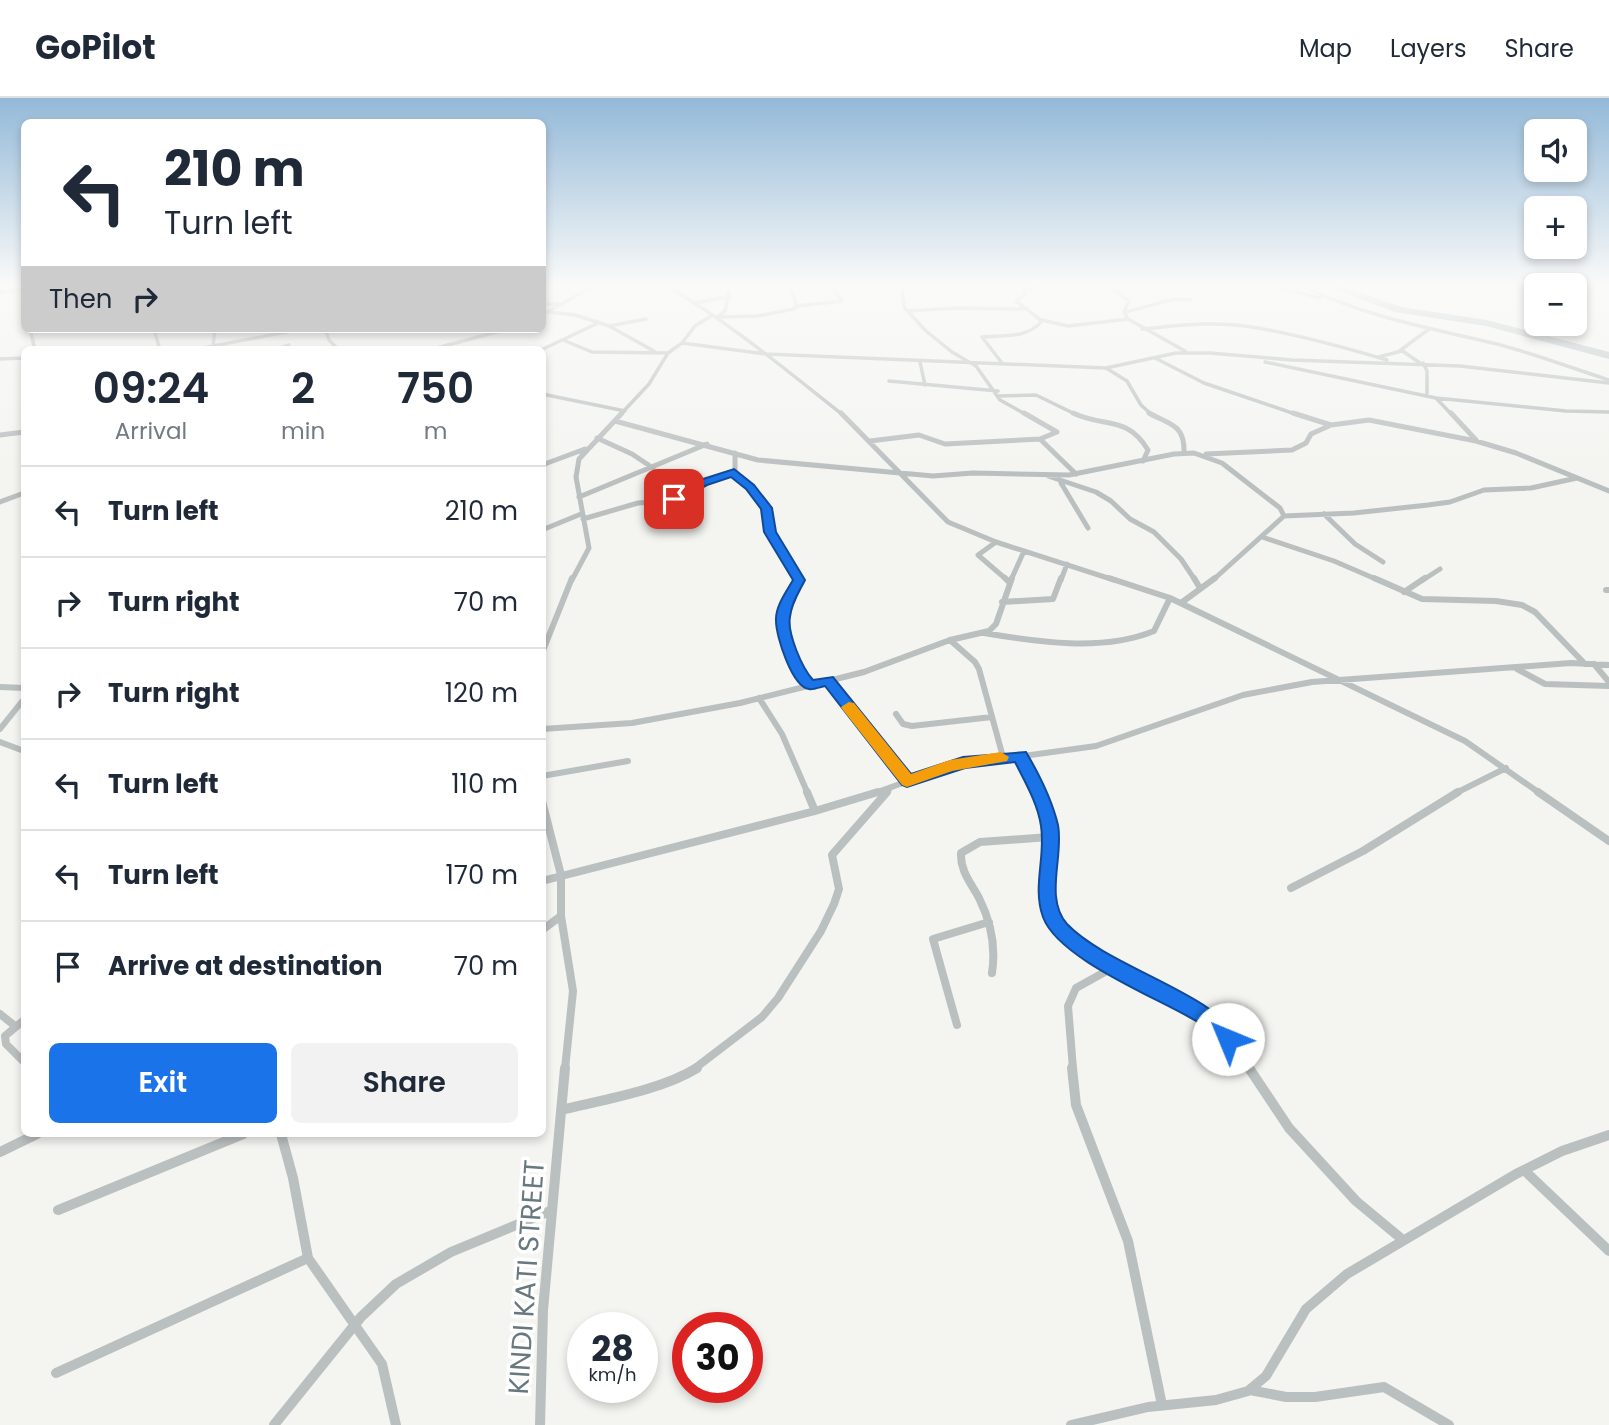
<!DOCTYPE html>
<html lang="en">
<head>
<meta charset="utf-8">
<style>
	body { margin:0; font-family:Poppins,sans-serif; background:#f2f2f3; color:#1f2937; height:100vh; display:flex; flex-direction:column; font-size:26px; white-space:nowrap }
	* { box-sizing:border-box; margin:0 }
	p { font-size:23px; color:#747a83 }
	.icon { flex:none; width:38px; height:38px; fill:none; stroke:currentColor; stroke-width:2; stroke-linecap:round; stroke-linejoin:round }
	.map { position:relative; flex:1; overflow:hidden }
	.drawer { position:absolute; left:21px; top:248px; width:525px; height:791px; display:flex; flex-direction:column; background:#fff; border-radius:10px; box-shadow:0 4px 10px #0003 }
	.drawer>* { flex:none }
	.hud { position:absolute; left:21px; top:21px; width:525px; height:214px; border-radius:10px; box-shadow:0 4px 10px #0003; background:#fff; color:#1f2937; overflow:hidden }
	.controls { position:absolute; left:1524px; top:21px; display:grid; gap:14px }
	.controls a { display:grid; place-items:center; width:63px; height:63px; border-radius:10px; background:#fff; box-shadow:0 4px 10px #0003; font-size:35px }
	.speed { position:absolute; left:567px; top:1214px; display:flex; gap:14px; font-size:35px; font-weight:700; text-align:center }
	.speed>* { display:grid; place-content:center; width:91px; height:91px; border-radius:50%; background:#fff; box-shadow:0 4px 10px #0003; line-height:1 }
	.speed small { font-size:18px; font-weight:400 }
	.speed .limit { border:10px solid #d22; background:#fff; color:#111 }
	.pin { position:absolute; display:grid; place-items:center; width:60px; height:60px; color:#fff; margin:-30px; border-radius:14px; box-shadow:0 4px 10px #0006 }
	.me { position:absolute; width:77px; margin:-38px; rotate:315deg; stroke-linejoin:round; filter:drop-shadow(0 0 5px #0008) }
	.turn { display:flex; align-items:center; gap:24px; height:147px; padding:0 28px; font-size:32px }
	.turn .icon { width:91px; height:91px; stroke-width:2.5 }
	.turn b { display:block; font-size:49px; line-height:60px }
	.then { display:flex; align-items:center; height:66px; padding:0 28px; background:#0003; gap:14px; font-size:26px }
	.eta { display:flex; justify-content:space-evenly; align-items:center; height:119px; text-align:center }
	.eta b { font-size:42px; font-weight:600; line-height:49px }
	.action { display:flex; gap:14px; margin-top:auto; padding:14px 28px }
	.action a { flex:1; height:80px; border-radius:10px; background:#1a73e8; color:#fff; font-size:28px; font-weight:600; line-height:80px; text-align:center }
	.action a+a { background:#f2f2f3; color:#1f2937 }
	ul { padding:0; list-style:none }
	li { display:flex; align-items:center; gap:21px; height:91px; padding:0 28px; border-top:2px solid #e0e1e3 }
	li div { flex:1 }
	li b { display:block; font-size:26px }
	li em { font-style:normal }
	header { display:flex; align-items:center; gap:42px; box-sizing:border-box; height:98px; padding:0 35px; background:#fff; border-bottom:2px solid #e0e1e3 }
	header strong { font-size:33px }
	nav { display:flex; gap:38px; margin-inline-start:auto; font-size:24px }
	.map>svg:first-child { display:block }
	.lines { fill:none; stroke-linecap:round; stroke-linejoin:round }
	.river { fill:#b3c0c1; fill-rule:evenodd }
	.street-far4 { stroke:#babfc0; stroke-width:3.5 }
	.street-far3 { stroke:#babfc0; stroke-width:5 }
	.street-far2 { stroke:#babfc0; stroke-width:6 }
	.street-far1 { stroke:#babfc0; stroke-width:8 }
	.street { stroke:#babfc0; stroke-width:10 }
	.rail { stroke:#9ca4a6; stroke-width:2; stroke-dasharray:6 2.5; stroke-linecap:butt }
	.route { fill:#1a73e8; stroke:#114b97; stroke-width:2 }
	.slow { fill:#f59e0b }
	.labels { text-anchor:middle; stroke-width:7; stroke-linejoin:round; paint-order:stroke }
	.near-street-label { font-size:28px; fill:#67787e; stroke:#fff }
</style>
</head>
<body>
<header>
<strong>GoPilot</strong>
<nav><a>Map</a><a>Layers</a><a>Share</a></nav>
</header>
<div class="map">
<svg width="1609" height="1327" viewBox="0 0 1609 1327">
	<rect width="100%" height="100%" fill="#f4f4f1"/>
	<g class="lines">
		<path class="river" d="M1325,188H1341L1401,209L1487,222L1609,254V261L1486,228L1395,214Z"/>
		<path class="street-far4" d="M667,188C730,225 786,272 843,317
			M902,188L904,209L926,233L952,254L976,268L1000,302L1027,317
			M1109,188L1129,203L1124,214L1128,221L1185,253
			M1273,188L1320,200
			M1303,188C1365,219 1430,230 1497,246C1535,256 1572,270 1609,282
			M1024,192L1044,188
			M0,195L24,192
			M696,205L730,198
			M542,206H561
			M797,208L842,203L831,188
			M908,213L956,210L1026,211
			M549,214L575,217L609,228L646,221
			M1124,214C1147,210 1170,198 1191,202
			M542,217L593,188
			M717,219L725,213L730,188
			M719,219L758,218L794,211L797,208L790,188
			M1042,222L1068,228L1128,221
			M609,228L654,253
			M30,231L35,252
			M154,231L160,252
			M325,231L329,242L339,252
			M1142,231C1176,228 1211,223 1245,228C1293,235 1340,248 1387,262
			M563,242L592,254L668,255
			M682,245L766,256L1106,270L1176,255H1210L1292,262L1460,268L1609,285
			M213,248L215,231
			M192,252L302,231
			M275,252L289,247
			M429,252L508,231
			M541,252L596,226
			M1401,252L1420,265
			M1378,259L1398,254L1429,231
			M1155,260L1204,285L1298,317
			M0,261L24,260
			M920,264L925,287
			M1265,264L1436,300L1452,317
			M1002,265L982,239C1003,237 1027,241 1042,223L1016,203L1025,196L1022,188
			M1423,265L1427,273V296
			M1106,270L1127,283L1141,307L1152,317
			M889,283L998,293
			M542,296L625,313
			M997,298L1036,297L1077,317
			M1436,300L1566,313L1609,314
			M620,317L649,286L668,255L682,245L695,228L711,218"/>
		<path class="street-far3" d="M841,315L948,424L996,444L1114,482
			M1024,315L1057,334L1040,341L1076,376
			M1073,315C1104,330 1127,317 1148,352L1143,363
			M1149,315C1170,327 1185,326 1184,355
			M1293,315L1331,327L1369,322L1476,343L1516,355L1609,393
			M1451,315L1476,342
			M615,323L758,362L933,378L973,375L1069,377L1174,356L1194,355L1222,365L1280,410L1284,418L1213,482
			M0,337L24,334
			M597,340L632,356L653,370
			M870,343L919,337L945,346L1040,341
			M735,355V377L755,393L765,407L770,434L799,482
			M1206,356L1292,352L1306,345L1311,336L1331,327
			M542,367L585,351
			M1048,378L1096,394L1111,403L1130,421L1154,434L1181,461L1195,482
			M1061,385L1088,430
			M579,399L707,346
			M0,404L24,395
			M1324,416L1355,446L1383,464
			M1284,418L1354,415L1428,407L1450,404L1484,392L1531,390L1577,380
			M583,421L638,405L669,403L704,384L734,374
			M542,432L581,416
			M1262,439L1334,463L1378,482
			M996,444L978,457L1007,482
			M572,482L589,450L576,379L579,361L622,315
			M1011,482L1024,453
			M1061,482L1067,466
			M1423,482L1440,471"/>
		<path class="street-far2" d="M798,480C798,492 789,500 785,510C775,537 794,568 810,587
			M1005,480L1010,485
			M1109,480L1170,500L1465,643L1541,696
			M1194,480L1200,490
			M1374,480L1422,501L1496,503L1522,507L1535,514L1585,566
			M1606,492H1609
			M1404,494L1425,480
			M1002,504L1053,501L1061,480
			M1181,505L1215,480
			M984,535C1037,544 1103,554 1154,533L1170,500
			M950,542L975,564L979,571L1003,659
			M542,555L572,480
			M1594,566L1609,584
			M1517,571L1545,586L1609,588
			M828,583L907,683
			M0,589L24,590
			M759,600L782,636L808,696
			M896,616L903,626L912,628L992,619
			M0,631L24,601
			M542,631L632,625L740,605L864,574L950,542L989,533L996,526L1012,480
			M0,644L24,653
			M1020,658L1038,696
			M542,678L628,663
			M872,696L950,668L1096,648L1243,597L1312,584L1571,565L1609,567
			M885,696L890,690
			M1454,696L1506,670"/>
		<path class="street-far1" d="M807,694L815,713
			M1037,694L1050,729L1047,801L1052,820L1062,832L1112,870L1206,918L1239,954L1250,971
			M1538,694L1609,743
			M542,703L561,777V818L573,893L565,971
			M542,783L815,713L878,694
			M1291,790L1363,753L1458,694
			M542,832L561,818
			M992,875C996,849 991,824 979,800C971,785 960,773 961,755L980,744L1049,739
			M0,916L15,928
			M24,922L5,938L6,946L24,964
			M957,927L933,841L989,824
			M694,971L762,919L778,900L821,833L834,806L839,791L832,757L887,694
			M1073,971L1068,908L1076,890L1112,870"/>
		<path class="street" d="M1072,970L1076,1007L1128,1143L1162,1307
			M1249,970L1289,1030L1356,1103L1403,1142
			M561,1012C602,1002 662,992 697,970
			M281,1036L293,1080L308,1160L382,1266L396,1327
			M0,1054L37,1036
			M1524,1072L1609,1153
			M58,1112L243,1036
			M56,1275L308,1160
			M1250,1292L1286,1299H1315L1384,1289L1449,1327
			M274,1327L361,1219L396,1186L451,1154L550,1113
			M540,1327L543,1212L565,970
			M1071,1327L1148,1309L1216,1302L1248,1293L1266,1278L1306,1211L1347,1176L1516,1076L1562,1053L1609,1037"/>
		<path class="rail" d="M0,193L24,190"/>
	</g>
	<linearGradient id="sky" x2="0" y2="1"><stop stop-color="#93b9d8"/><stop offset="0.5" stop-color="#fafaf9"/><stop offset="1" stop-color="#fafaf9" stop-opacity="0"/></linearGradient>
	<rect width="1609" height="374" fill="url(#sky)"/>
	<path class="route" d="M734,371L754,387L772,410L776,434L805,482C799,494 791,506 790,519C787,535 802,570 813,582L833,579L911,676L963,659L1026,654C1039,676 1052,702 1058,727C1064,758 1044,800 1067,826C1108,869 1217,896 1238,941L1235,948L1228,950C1214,945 1208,930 1196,923C1158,900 1058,861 1043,819C1032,789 1046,758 1041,728C1038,706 1025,684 1015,664L965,670L907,689L902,687L825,588C820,589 813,592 809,591C792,589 776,538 776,523C775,509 786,494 793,482L764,434L761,411L746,391L731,379L707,387L678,403L668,401L700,382Z"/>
	<path class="slow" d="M849,604L854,605L911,676L950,662L1001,654L1009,659L1007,663L952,673L907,689L902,687L843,612L841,609Z"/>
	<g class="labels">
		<g class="near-street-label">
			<text transform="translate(526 1179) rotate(-86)" y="10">KINDI KATI STREET</text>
		</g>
	</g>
</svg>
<div class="controls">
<a><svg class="icon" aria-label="sound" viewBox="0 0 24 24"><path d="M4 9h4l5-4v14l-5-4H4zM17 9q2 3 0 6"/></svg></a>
<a>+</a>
<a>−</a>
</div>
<div class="speed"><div>28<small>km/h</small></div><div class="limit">30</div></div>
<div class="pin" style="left:674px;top:401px;background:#d93025"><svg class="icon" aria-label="arrive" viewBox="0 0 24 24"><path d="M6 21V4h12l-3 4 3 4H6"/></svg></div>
<svg class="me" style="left:1228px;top:941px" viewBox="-20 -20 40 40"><circle r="19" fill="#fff"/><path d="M0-13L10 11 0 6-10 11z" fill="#1a73e8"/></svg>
<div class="hud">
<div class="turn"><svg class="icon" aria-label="left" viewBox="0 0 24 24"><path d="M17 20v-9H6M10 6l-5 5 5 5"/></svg><div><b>210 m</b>Turn left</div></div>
<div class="then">Then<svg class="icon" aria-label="right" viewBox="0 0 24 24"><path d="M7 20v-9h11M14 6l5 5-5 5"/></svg></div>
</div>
<section class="drawer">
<div class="eta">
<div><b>09:24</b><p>Arrival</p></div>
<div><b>2</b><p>min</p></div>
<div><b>750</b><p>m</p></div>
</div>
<ul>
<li><svg class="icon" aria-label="left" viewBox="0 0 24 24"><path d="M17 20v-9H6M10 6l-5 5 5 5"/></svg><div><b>Turn left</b></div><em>210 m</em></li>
<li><svg class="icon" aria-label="right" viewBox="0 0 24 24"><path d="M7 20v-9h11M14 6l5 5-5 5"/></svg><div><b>Turn right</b></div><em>70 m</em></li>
<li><svg class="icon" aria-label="right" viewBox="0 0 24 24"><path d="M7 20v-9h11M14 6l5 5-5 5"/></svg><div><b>Turn right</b></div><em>120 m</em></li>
<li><svg class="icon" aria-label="left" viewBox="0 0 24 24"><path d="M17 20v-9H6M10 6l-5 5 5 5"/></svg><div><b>Turn left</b></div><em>110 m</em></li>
<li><svg class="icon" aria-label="left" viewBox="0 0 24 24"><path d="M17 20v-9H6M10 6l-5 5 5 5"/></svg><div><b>Turn left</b></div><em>170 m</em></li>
<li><svg class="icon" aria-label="arrive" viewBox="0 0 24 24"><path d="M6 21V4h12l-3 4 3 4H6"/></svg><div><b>Arrive at destination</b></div><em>70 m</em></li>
</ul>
<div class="action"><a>Exit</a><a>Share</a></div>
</section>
</div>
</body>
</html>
